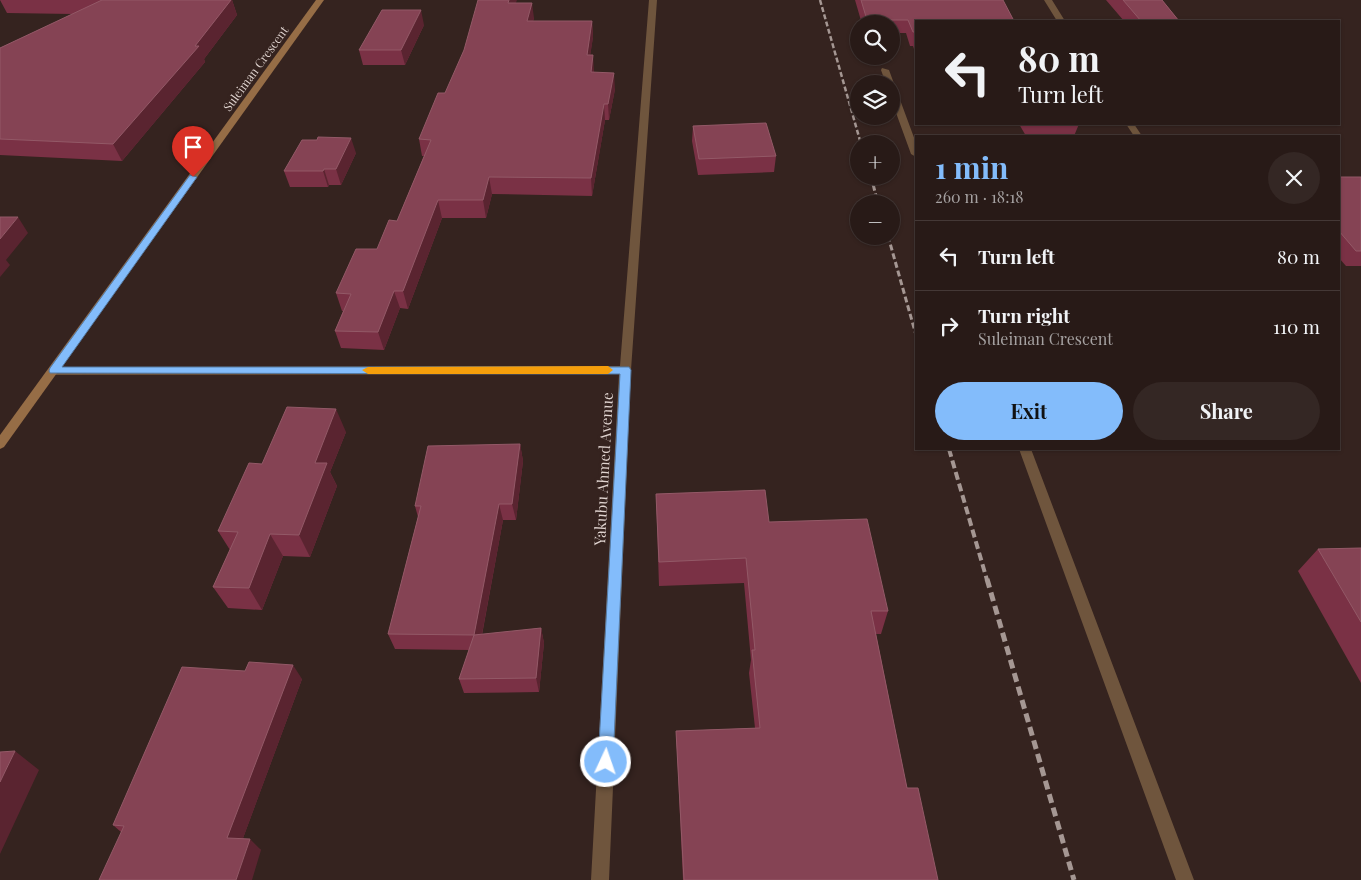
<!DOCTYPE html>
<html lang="en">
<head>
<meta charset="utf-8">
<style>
	body { margin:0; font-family:"Playfair Display",serif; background:#342724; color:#f1f3f6; height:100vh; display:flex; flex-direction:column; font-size:19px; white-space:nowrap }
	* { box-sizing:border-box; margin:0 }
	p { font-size:16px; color:#a5a1a1 }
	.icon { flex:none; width:28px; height:28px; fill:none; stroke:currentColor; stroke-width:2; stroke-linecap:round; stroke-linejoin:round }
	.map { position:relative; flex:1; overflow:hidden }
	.side { position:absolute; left:915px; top:135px; width:425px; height:315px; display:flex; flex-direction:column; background:#281a17; border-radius:0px; box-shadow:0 1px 4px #0004,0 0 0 1px #443836 }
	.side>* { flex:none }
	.guide { position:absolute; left:915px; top:20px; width:425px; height:105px; border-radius:0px; box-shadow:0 1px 4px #0004,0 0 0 1px #443836; background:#281a17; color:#f1f3f6; overflow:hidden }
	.controls { position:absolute; left:850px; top:15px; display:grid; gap:10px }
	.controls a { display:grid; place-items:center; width:50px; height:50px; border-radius:50%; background:#281a17; box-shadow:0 1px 4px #0004,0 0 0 1px #443836; font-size:25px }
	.pin { position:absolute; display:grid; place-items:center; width:42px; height:42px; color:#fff; margin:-51px -21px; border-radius:50% 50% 50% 0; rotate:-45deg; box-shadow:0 0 5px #0007 }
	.pin .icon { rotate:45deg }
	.me { position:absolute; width:55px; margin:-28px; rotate:3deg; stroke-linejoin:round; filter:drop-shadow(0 0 4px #0008) }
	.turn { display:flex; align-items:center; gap:18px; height:105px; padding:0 20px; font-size:22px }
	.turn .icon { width:65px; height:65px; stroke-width:2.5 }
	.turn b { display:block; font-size:35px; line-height:42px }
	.round { display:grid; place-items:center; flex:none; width:52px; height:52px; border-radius:26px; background:#342724 }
	.headline { display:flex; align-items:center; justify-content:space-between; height:85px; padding:0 20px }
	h1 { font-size:30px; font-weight:700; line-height:38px; color:#83bcfb }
	.cta { display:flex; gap:10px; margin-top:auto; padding:10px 20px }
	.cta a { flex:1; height:58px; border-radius:30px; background:#83bcfb; color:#111; font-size:20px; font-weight:700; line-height:58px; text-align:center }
	.cta a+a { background:#342724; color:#f1f3f6 }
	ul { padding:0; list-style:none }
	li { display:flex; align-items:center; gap:15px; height:70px; padding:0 20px; border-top:1px solid #443836 }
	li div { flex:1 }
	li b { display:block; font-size:19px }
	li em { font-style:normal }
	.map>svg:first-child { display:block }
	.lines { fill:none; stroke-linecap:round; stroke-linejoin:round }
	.street { fill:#6f553d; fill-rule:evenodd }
	.secondary { fill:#966d46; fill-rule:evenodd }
	.rail-far3 { stroke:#a59793; stroke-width:2.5; stroke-dasharray:5 2.5; stroke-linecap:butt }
	.rail-far2 { stroke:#a59793; stroke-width:3; stroke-dasharray:6 3; stroke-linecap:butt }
	.rail-far1 { stroke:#a59793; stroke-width:4; stroke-dasharray:8 4; stroke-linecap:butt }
	.rail { stroke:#a59793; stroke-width:5; stroke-dasharray:9 5; stroke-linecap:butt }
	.wall { fill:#7a3145 }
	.shaded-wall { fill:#5a2430 }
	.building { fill:#854354; stroke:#935967 }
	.route { fill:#83bcfb; stroke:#557aa3 }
	.slow { fill:#f59e0b }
	.labels { text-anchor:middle; stroke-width:5; stroke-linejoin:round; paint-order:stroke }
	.far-street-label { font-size:12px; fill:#dfd3cf; stroke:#35231f }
	.street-label { font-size:15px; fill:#dfd3cf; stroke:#35231f }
</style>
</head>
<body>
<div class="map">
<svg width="1361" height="880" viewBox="0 0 1361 880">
	<rect width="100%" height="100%" fill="#35231f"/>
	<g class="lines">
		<path class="street" d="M649,0H657L631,370L609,880H591L619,374L54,375L48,371L54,367L620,366Z
			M1044,0H1052L1065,21H1057Z
			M882,68L889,70L916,143V157L911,154L891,99V84H886L881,70Z
			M1126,124H1134L1142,136H1134Z
			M1019,449H1031L1194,880H1176Z"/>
		<path class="secondary" d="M316,0H324L4,447L0,449V435Z"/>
		<path class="rail-far3" d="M820,0L861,144"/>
		<path class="rail-far2" d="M871,176L878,204
			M888,236L916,335"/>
		<path class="rail-far1" d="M949,449L987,580"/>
		<path class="rail" d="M987,579L1074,880"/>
	</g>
	<path class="wall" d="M0,0H232L237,15L204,59L205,62L122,161L0,155V48L73,14L7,13Z
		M855,0H1003L916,21V49H914L913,46H910L906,33H891V24H862Z
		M1106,0H1162L1179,21H1124Z
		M516,3L534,18L533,21H592L593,37L590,55L594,72L615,89L609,120H605L592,196L492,194L486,218H442L408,309L400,308L384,350L341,348L335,331L343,311H342L336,293L377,249L397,221L424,156H422L419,139L445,93Z
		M424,25L405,65H363L359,50Z
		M1019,124H1079L1074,136H1026Z
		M693,126L776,156L774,172L698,175L692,141Z
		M356,153L341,185H329L328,187H290L284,171Z
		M1339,177H1361V266H1346L1339,258Z
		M346,432L330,472L337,486L310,557L283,556L262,610L228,608L213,587L230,550L218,531L262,464Z
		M520,444L523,461L516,520H503L482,635L541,628L544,643L539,692L464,693L459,679L469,650L395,649L388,634L418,517L415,506Z
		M656,494L769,522L888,611L881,634H876L907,788L938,880H683L677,752L676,731L755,728L749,673L751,660L744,583L659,586Z
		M1361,548V683L1298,571L1318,549Z
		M245,671L302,679L243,838L261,850L121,832L113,825Z"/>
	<path class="shaded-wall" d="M231,0H232L237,15L204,59L205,62L122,161L113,144L195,46Z
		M509,0H517L510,18L508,3Z
		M532,3L534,18L529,37L527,21Z
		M421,10L424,25L405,65L401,50Z
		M592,21L593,37L588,71L587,55Z
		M593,55L594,71L592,88L591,72Z
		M614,73L615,89L609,120L608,104Z
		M604,104L605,120L592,196L591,178Z
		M351,138L356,153L341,185L336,169Z
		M324,169L329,185L328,187L323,171Z
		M489,177L492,194L486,218L483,200Z
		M438,200L442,218L408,309L403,291Z
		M18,217L28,233L6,260L10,265L0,277V239Z
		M394,291L400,308L384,350L378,332Z
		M336,409L346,432L330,472L337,486L310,557L299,535L315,463Z
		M520,444L523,461L516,520L512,504Z
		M499,504L503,520L479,650L474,635Z
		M270,534L283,556L262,610L249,588Z
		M541,628L544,643L539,692L536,678Z
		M293,665L302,679L239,849L227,838Z
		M15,751L39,770L0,854V782Z
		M250,839L261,850L252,880H236Z"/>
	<path class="building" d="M102,0H231L195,46H199L113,144L0,139V48Z
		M478,0H509L508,3H532L527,21H592L587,55H593L591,72L614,73L608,104H604L591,178L489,177L483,200H438L403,291H394L378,332L335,331L351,294L336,293L356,249H377L389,220L397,221L431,140L419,139L438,93H445L464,50Z
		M861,0H1003L1014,21H916V35L915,32H913L908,20H867Z
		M1123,0H1162L1179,21H1141Z
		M382,10H421L401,50H359Z
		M766,123L776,156L699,159L693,126Z
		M318,137L351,138L336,169H324L323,171H284L302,140H317Z
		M1339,177H1361V251H1356L1339,231Z
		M0,217H18L0,239Z
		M287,407L336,409L315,463H327L299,535L270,534L249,588L213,587L238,532L218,531L249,463L262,464Z
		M520,444L512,504H499L474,635L388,634L421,506H415L428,446Z
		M765,490L769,522L867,519L888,611H871L907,788H918L938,880H684L676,731L760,728L752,650H755L746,558L659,562L656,494Z
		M1361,548V622L1318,549Z
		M541,628L536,678L459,679L474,635Z
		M249,662L293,665L227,838L250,839L236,880H99L124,826L113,825L182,667L245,671Z
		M15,751L0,782V752Z"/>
	<path class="route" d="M190,175L197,177L62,367H629L631,370L613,762L611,767L606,770L600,767L598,762L620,374L50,373L49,371L50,368Z"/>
	<path class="slow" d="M608,366L613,370L608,374H368L362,370L368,367Z"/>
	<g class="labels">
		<g class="far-street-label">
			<text transform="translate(256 69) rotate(-54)" y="4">Suleiman Crescent</text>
		</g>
		<g class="street-label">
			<text transform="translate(604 469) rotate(-87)" y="5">Yakubu Ahmed Avenue</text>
		</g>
	</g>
</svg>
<div class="controls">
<a><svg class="icon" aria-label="search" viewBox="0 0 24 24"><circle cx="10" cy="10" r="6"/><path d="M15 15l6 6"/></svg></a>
<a><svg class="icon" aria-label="layers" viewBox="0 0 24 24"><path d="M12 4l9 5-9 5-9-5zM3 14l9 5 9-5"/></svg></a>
<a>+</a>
<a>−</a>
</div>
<div class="pin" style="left:193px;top:177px;background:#d93025"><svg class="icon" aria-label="arrive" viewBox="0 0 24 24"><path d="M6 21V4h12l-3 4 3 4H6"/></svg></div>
<svg class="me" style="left:606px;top:762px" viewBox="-20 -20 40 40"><circle r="17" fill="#83bcfb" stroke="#fff" stroke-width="3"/><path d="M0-11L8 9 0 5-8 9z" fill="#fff"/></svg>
<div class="guide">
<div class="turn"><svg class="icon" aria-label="left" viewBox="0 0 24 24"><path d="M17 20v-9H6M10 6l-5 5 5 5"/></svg><div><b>80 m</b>Turn left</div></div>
</div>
<section class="side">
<div class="headline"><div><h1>1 min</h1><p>260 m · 18:18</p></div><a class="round"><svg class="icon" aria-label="close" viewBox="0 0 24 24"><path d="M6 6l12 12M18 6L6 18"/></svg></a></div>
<ul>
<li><svg class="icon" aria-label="left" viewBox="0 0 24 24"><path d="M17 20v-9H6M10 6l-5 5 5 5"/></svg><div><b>Turn left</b></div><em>80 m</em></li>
<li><svg class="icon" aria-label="right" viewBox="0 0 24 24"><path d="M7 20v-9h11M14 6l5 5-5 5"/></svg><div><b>Turn right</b><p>Suleiman Crescent</p></div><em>110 m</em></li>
</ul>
<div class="cta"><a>Exit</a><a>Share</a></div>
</section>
</div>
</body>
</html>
